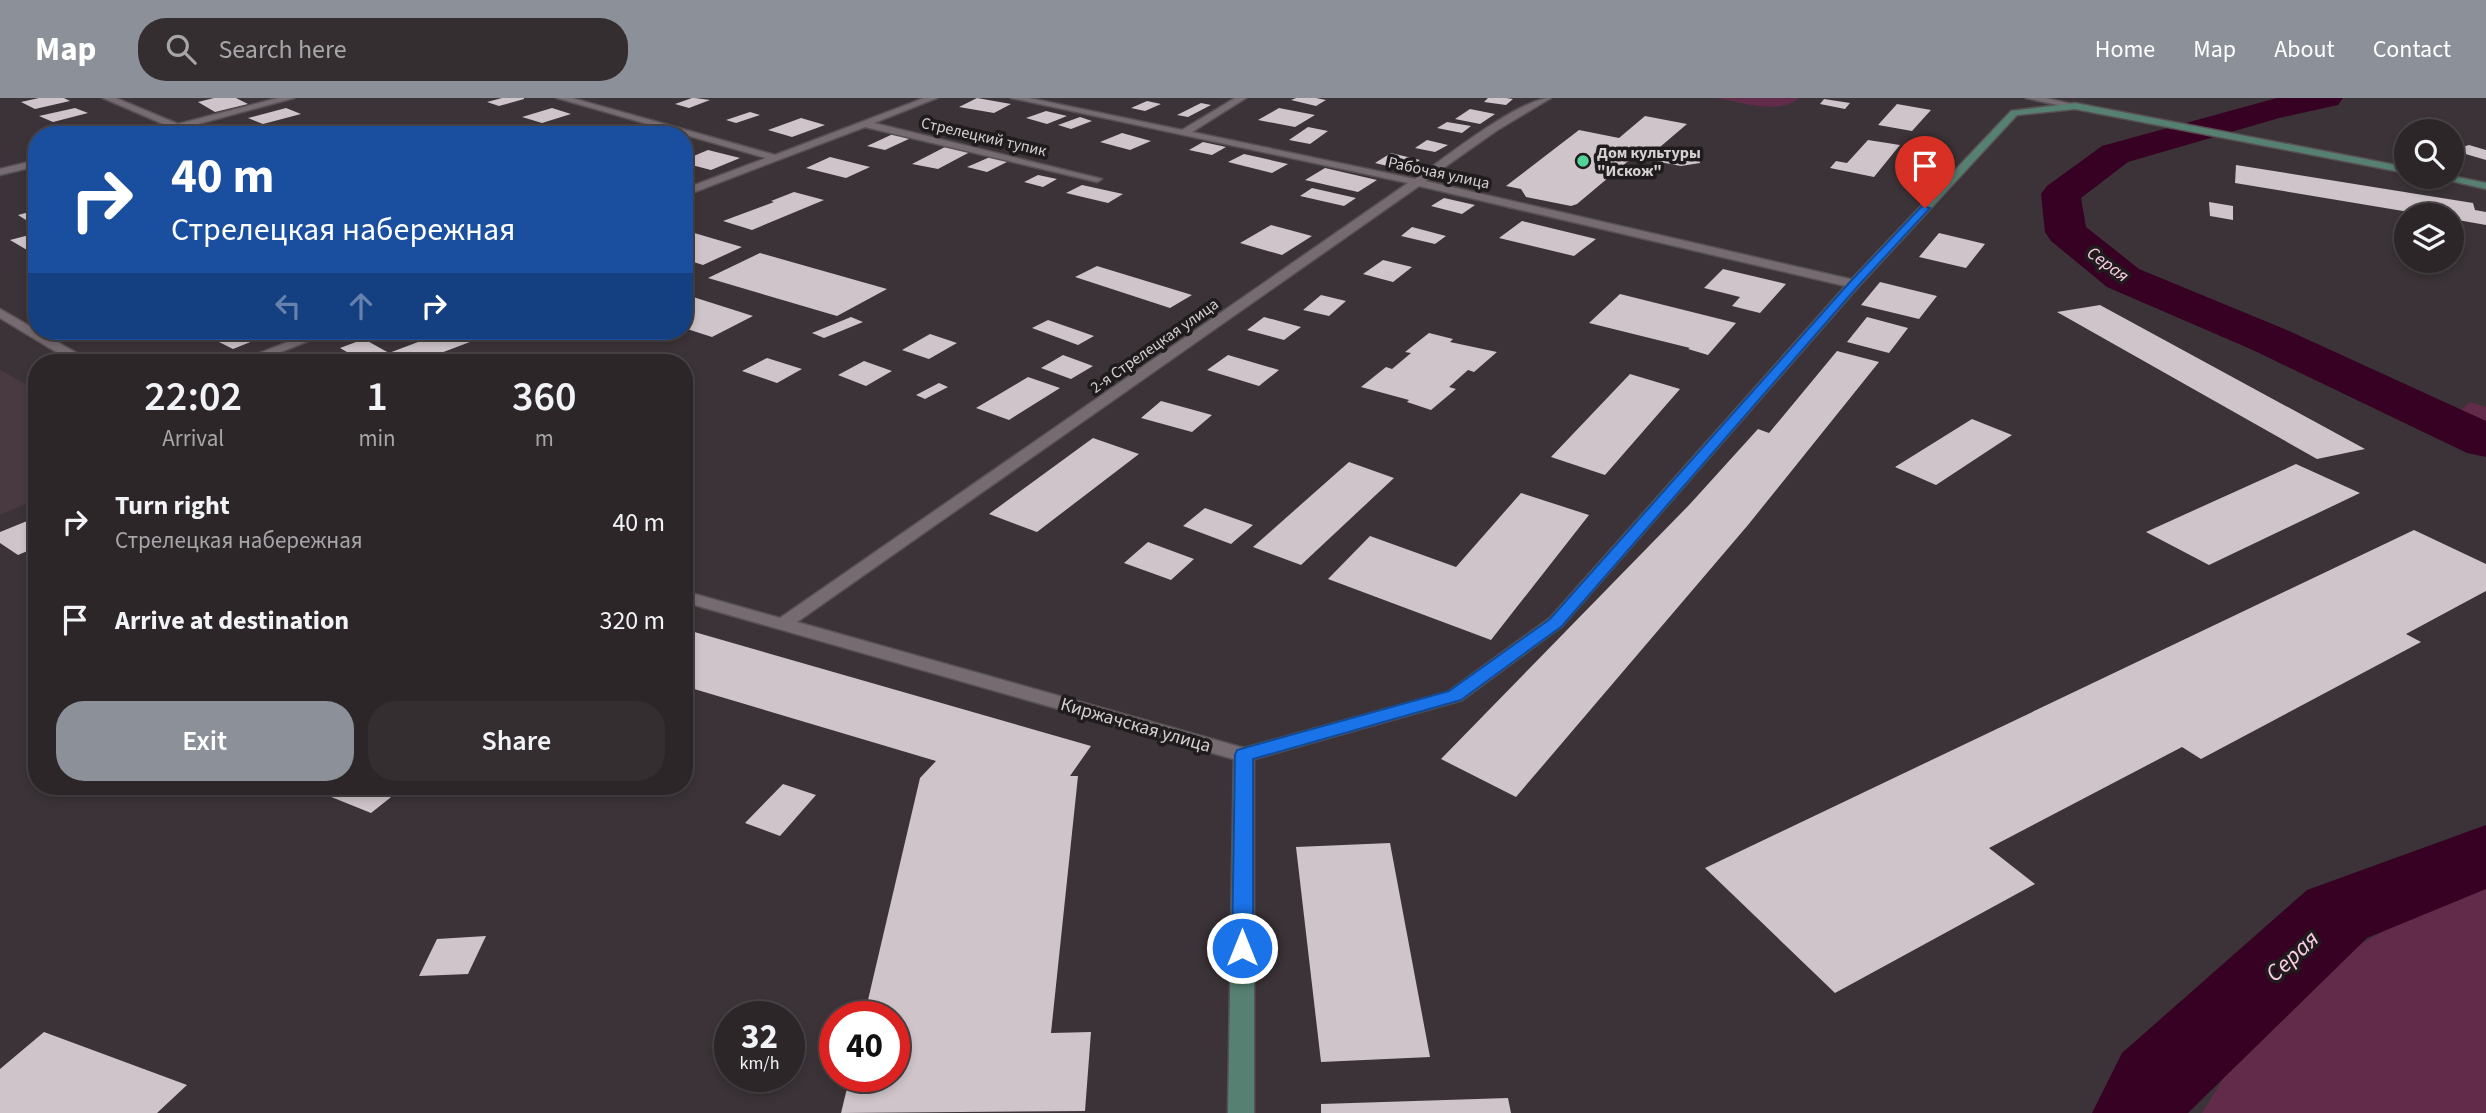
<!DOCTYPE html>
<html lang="en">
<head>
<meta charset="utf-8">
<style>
	body { margin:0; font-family:"Source Sans 3",sans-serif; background:#342e31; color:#f1f3f6; height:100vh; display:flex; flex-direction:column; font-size:26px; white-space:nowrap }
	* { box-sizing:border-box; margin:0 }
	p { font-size:23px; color:#a6a5a8 }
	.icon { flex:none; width:38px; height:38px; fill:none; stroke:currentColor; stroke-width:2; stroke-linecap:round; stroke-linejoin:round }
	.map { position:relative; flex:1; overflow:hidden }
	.sheet { position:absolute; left:28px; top:256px; width:665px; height:441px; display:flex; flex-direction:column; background:#2c2629; border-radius:28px; box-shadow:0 4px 10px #0003,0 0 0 2px #484346 }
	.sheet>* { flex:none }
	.top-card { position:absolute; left:28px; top:28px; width:665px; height:214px; border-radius:28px; box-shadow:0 4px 10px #0003,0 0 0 2px #484346; background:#1a4fa0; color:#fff; overflow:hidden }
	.tools { position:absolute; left:2394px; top:21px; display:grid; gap:14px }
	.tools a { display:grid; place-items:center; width:70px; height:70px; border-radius:50%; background:#2c2629; box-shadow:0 4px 10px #0003,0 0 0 2px #484346; font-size:35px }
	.speed { position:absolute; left:714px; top:903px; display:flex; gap:14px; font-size:35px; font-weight:700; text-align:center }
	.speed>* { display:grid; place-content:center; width:91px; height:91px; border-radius:50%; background:#2c2629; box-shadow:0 4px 10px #0003,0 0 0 2px #484346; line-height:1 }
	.speed small { font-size:18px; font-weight:400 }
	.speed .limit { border:10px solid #d22; background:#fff; color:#111 }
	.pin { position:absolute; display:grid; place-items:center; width:60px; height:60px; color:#fff; margin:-72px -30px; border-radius:50% 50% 50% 0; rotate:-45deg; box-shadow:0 0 7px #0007 }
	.pin .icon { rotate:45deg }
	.me { position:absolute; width:77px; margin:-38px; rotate:0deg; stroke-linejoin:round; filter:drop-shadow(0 0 5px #0008) }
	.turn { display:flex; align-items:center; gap:24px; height:147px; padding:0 28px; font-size:32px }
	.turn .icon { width:91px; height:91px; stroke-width:2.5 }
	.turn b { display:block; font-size:49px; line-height:60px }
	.lanes { display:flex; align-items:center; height:66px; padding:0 28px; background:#0003; justify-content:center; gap:35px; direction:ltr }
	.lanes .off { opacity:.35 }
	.eta { display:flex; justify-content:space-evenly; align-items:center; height:119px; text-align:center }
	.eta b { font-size:42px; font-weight:600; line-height:49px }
	.cta { display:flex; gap:14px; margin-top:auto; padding:14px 28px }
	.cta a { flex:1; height:80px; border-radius:28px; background:#8c9099; color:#fff; font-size:28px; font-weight:600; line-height:80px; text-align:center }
	.cta a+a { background:#342e31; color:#f1f3f6 }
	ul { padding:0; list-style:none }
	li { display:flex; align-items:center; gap:21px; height:98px; padding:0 28px }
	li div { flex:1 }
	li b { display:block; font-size:26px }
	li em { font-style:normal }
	header { display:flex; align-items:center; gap:42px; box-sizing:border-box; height:98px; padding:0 35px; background:#8c9099; color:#fff }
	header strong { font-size:33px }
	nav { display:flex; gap:38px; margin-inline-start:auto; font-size:24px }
	.search { width:490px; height:63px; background:#342e31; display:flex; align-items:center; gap:18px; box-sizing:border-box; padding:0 24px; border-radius:28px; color:#a6a5a8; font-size:26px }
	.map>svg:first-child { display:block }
	.built { fill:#493a41 }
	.green { fill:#622b4a }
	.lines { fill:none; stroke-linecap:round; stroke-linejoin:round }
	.river { fill:#370123; fill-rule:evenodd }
	.building { fill:#cec4c9 }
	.street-casing { stroke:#585154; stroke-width:3 }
	.secondary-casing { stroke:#585154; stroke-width:3 }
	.street { fill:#756b70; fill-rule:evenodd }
	.secondary { fill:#568172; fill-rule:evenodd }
	.route { fill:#1a73e8; stroke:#114b97; stroke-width:2 }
	.poi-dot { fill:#53d396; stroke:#201c1e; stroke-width:2.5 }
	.labels { text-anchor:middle; stroke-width:7; stroke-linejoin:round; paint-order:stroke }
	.far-street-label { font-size:16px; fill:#d5d0d2; stroke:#201c1e }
	.far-poi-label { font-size:16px; font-weight:bold; fill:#d5d0d2; stroke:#201c1e; text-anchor:start }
	.far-water-label { font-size:18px; font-style:italic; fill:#fbcde3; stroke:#201c1e }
	.street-label { font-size:19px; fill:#d5d0d2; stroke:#201c1e }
	.near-water-label { font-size:24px; font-style:italic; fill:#fbcde3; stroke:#201c1e }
</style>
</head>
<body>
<header>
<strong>Map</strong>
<div class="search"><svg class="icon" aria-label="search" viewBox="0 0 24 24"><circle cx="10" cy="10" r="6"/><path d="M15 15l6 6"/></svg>Search here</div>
<nav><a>Home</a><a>Map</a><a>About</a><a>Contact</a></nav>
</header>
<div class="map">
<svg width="2486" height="1015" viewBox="0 0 2486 1015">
	<rect width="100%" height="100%" fill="#3b3337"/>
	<path class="built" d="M0,272L37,292V401L0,417Z"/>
	<path class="green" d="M1717,0H1798V1C1776,17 1742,4 1717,0Z
		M2470,304L2486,309V334L2455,319Z
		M2486,787V1015H2202L2276,895L2434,804Z"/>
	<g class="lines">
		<path class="river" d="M2277,0H2343L2338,7L2279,20L2128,64L2081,100L2086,129L2139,171L2289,233L2486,323V359L2467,355L2255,253L2107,189L2051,143L2045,134L2041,96L2047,88L2102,48Z
			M2486,727V791L2367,840L2188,1015H2092L2122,955L2307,792Z"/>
	</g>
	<path class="building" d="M39,0H64L70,3L35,11L21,4Z
		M214,0H236L248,6L215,14L198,4Z
		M502,0H524V1L499,8L487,4Z
		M692,0H695L710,2L689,10L675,6Z
		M977,0L1011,6L994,15L959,9Z
		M1296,0H1316L1326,2L1316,8L1291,2Z
		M1488,0H1506L1513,1L1506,7L1484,4Z
		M1824,1L1850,5L1845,11L1820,6Z
		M1147,3L1161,6L1145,13L1131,10Z
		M1201,5L1211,7L1188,19L1177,17Z
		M1897,6L1931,12L1912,33L1878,27Z
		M75,10L88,15L53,24L39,18Z
		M286,10L301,16L263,26L248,20Z
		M552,10L571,16L542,25L522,19Z
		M1279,10L1315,17L1295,29L1258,22Z
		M1470,11L1495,16L1480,26L1455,21Z
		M1046,13L1067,18L1047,26L1026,20Z
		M750,14L760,17L736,25L726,22Z
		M1645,18L1687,26L1660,49L1694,57L1699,59L1700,65L1681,68L1633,59L1577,106L1571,108L1526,99L1521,91L1506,88L1579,32L1619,40Z
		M1080,19L1092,23L1071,31L1058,27Z
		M801,20L825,27L792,39L768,32Z
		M1447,24L1471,28L1462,35L1437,30Z
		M460,29L469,32L452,37H434Z
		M1308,29L1328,33L1310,46L1289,42Z
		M570,30L589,36L588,37H552Z
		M120,31L130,35L99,37V36Z
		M1122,35L1151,43L1130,52L1100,44Z
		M893,36L911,40L885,52L867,48Z
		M1427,42L1448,47L1435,54L1415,50Z
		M1868,42L1900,47L1874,79L1830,70L1836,63L1847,65Z
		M1203,44L1226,49L1212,57L1189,52Z
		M2469,47L2486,52V62L2452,52Z
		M945,49L970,54L938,71L912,66Z
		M708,52L740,60L711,72L684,65V62Z
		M1391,55L1420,62L1404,72L1375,65Z
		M1244,56L1288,66L1272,75L1228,64Z
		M830,59L870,69L846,80L806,70Z
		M990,59L1009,63L987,74L967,69Z
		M2236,67L2473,105L2475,112L2486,114V127L2452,121V117H2427L2235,85Z
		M1325,70L1377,82L1358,94L1305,82Z
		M1038,77L1057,81L1043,89L1024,84Z
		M1082,87L1123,96L1108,105L1066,95Z
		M1312,90L1356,100L1344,108L1300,98Z
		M794,94L824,102L752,132L723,123L774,104L771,103Z
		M1444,100L1475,107L1462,116L1431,108Z
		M2209,104L2233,108V122L2210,118Z
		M37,112V119L26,122L18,117Z
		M1522,123L1596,141L1574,158L1499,140Z
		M1271,127L1312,138L1282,157L1240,145Z
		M1412,129L1446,138L1435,146L1401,138Z
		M684,132L742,149L703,167L684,161Z
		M37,135V149L27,152L10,142Z
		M1939,135L1985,146L1966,170L1919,159Z
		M760,155L887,191L837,218L708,180Z
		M1383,162L1412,169L1393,184L1363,176Z
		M1097,168L1192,197L1170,210L1075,179Z
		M1723,171L1786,186L1760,215L1732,208L1740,199L1704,190Z
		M1880,184L1937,198L1919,221L1861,207Z
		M1620,196L1736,225L1708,257L1688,251L1690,250L1589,225Z
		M1321,197L1346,203L1329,218L1303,212Z
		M690,198L753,218L712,239L684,230V201Z
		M2100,207L2365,351L2317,361L2057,214Z
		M851,219L863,224L824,240L812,235Z
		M1264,219L1301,229L1284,242L1247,232Z
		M1867,219L1908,230L1889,255L1847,244Z
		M1048,222L1094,238L1078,247L1032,230Z
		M447,233H499L417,264H364L340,250L364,241L389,255Z
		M235,235L253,243L233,251L215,242Z
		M1429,235L1453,241L1450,244L1497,254L1474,274L1468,272L1449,289L1456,291L1431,312L1407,304L1409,302L1361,289L1386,269L1392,271L1411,255L1405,254Z
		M930,236L957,245L929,261L902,252Z
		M1837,253L1879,264L1748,427L1516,699L1441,661L1690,406L1758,331L1769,335Z
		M1063,257L1093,268L1071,281L1041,270Z
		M1228,257L1279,272L1259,288L1207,272Z
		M767,260L802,271L777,285L742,273Z
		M864,263L892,273L866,288L838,277Z
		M1630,276L1680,291L1605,377L1551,359Z
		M1028,279L1060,290L1009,322L976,310Z
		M939,285L948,289L925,301L916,297Z
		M1161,303L1212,317L1192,334L1141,320Z
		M1972,321L2012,337L1936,387L1895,369Z
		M1093,340L1139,356L1037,434L989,416Z
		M1349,364L1394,380L1301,467L1253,449Z
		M2296,366L2360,395L2209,467L2146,434Z
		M1521,395L1589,417L1491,542L1328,481L1370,438L1456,469Z
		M1205,410L1253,427L1231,446L1183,428Z
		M37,419V449L18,457L0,445V434Z
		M2414,432L2486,466V493L2406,536L2421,544L2201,661L2182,649L1989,750L2035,786L1835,895L1705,770Z
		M1148,444L1194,461L1171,482L1124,465Z
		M684,531L1091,648L1070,678H1078L1051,935L1091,934L1085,1013L841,1015L850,978H894V919H864L920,680L936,663L684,588Z
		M783,686L816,697L780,738L745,725Z
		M304,688H405L371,715Z
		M1390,745L1430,959L1321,964L1296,749Z
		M486,838L468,876L419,878L437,841Z
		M44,934L187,987L157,1015H0V971Z
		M1508,1000L1511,1015H1321V1006Z"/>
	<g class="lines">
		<defs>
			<path id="street" d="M103,0H116L178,26L278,0H294L187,29L202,37C192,37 186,34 178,32C169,31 152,37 141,37L168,28Z
				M557,0H572L775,57L924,0H937L874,25L1102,81L1097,84L865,29L684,98V91L766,60Z
				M1011,0H1029L1182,32L1235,0H1246L1192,34L1415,81C1443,61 1520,0 1551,0L1496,33L1425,83L1854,182L1860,186L1854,190L1419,88L797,524L1251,652L1254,657L1251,662L1244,664L684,504V493L780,520L1408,85Z
				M2026,0H2046L2080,8L2075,11Z
				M37,62V68L0,77V71Z
				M0,211L87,261L89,264H73L0,220Z
				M316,233H333L256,264H237Z"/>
			<path id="secondary" d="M2075,5L2406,69V75L2075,11L2017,17L1858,189L1562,528L1462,602L1254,661V1015H1228L1234,657L1237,652L1448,594L1550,520L1850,183L2011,13Z
				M2452,78L2486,85V91L2435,79Z"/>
		</defs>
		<use href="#street" class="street-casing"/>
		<use href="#secondary" class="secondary-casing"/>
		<use href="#street" class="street"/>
		<use href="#secondary" class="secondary"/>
	</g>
	<path class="route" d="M1922,108L1930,110L1858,188L1562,528L1461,602L1253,661V850L1250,856L1242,858L1235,856L1232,850L1235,657L1237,652L1449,593L1550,521L1850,184Z"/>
	<circle class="poi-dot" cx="1583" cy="63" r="7"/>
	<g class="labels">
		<g class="far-street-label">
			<text transform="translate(984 38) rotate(13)" y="6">Стрелецкий тупик</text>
			<text transform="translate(1439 74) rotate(12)" y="6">Рабочая улица</text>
			<text transform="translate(1154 247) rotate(-35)" y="6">2-я Стрелецкая улица</text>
		</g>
		<g class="far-poi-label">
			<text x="1597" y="60">Дом культуры<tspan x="1597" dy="18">"Искож"</tspan></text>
		</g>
		<g class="far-water-label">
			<text transform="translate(2108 166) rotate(36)" y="6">Серая</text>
		</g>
		<g class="street-label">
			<text transform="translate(1136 626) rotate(16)" y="7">Киржачская улица</text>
		</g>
		<g class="near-water-label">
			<text transform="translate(2292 858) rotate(-43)" y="8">Серая</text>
		</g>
	</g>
</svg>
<div class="tools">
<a><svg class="icon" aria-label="search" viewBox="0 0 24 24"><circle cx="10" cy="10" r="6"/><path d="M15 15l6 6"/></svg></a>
<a><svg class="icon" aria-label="layers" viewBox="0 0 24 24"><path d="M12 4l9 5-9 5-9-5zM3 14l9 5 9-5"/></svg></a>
</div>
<div class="speed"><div>32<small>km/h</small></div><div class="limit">40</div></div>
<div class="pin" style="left:1925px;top:110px;background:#d93025"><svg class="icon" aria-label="arrive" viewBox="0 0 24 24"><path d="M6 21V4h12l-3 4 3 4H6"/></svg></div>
<svg class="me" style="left:1242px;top:850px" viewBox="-20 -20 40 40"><circle r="17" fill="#1a73e8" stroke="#fff" stroke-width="3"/><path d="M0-11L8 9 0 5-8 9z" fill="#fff"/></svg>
<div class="top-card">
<div class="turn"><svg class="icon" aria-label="right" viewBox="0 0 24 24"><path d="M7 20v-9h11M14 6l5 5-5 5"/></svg><div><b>40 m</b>Стрелецкая набережная</div></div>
<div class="lanes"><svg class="icon off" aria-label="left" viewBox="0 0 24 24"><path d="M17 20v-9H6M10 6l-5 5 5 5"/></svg><svg class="icon off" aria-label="ahead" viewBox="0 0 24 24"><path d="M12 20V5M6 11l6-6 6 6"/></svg><svg class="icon" aria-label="right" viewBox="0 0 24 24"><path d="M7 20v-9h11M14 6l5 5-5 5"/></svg></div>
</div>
<section class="sheet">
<div class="eta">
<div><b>22:02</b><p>Arrival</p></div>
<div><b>1</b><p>min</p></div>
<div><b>360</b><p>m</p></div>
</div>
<ul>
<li><svg class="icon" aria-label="right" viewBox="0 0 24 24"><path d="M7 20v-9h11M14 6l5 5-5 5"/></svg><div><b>Turn right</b><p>Стрелецкая набережная</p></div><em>40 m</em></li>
<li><svg class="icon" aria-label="arrive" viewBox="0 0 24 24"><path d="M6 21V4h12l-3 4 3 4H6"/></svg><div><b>Arrive at destination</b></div><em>320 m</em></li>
</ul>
<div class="cta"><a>Exit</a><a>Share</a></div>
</section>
</div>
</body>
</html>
